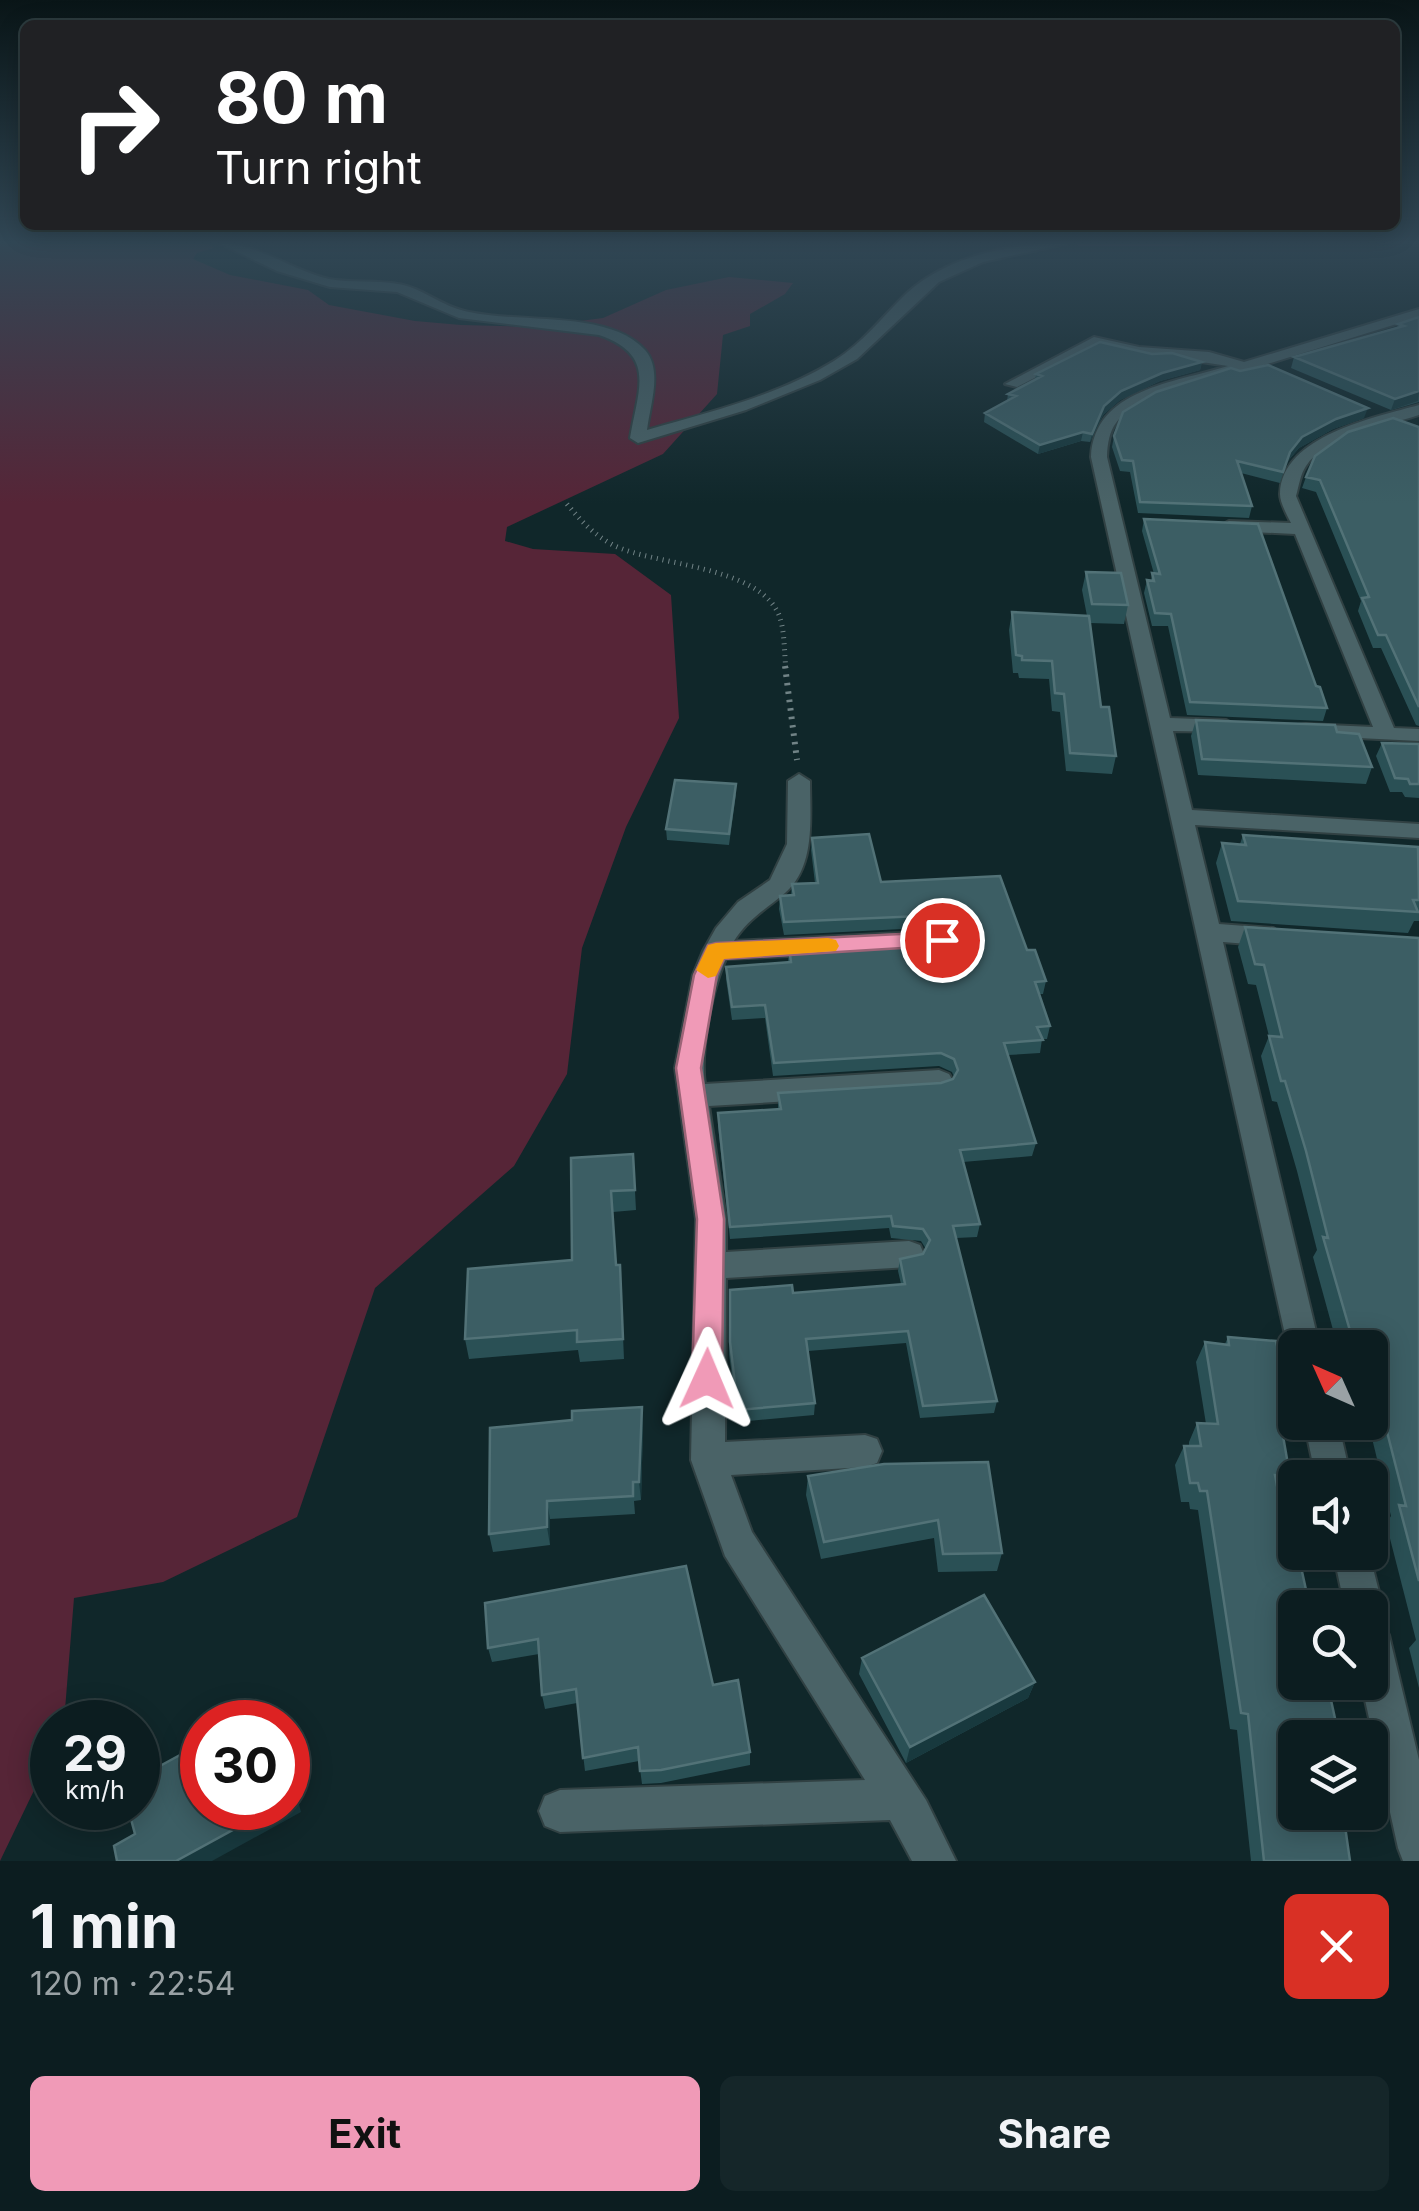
<!DOCTYPE html>
<html lang="en">
<head>
<meta charset="utf-8">
<style>
	body { margin:0; font-family:Inter,sans-serif; background:#152629; color:#f1f3f6; height:100vh; display:flex; flex-direction:column; font-size:38px; white-space:nowrap }
	* { box-sizing:border-box; margin:0 }
	p { font-size:32px; color:#9aa2a5 }
	.icon { flex:none; width:55px; height:55px; fill:none; stroke:currentColor; stroke-width:2; stroke-linecap:round; stroke-linejoin:round }
	.map { position:relative; height:1861px; overflow:hidden }
	.panel { display:flex; flex-direction:column; background:#0c1d20; flex:1 }
	.panel>* { flex:none }
	.top-card { position:absolute; left:20px; top:20px; width:1380px; height:210px; border-radius:15px; box-shadow:0 5px 25px #0003,0 0 0 2px #2c3b3e; background:#202124; color:#fff; overflow:hidden }
	.needle { width:65px; rotate:315deg }
	.controls { position:absolute; left:1278px; top:1330px; display:grid; gap:20px }
	.controls a { display:grid; place-items:center; width:110px; height:110px; border-radius:15px; background:#0c1d20; box-shadow:0 5px 25px #0003,0 0 0 2px #2c3b3e; font-size:50px }
	.speed { position:absolute; left:30px; top:1700px; display:flex; gap:20px; font-size:50px; font-weight:700; text-align:center }
	.speed>* { display:grid; place-content:center; width:130px; height:130px; border-radius:50%; background:#0c1d20; box-shadow:0 5px 25px #0003,0 0 0 2px #2c3b3e; line-height:1 }
	.speed small { font-size:25px; font-weight:400 }
	.speed .limit { border:15px solid #d22; background:#fff; color:#111 }
	.pin { position:absolute; display:grid; place-items:center; width:85px; height:85px; color:#fff; margin:-42px; border:5px solid #fff; border-radius:50%; box-shadow:0 2px 10px #0007 }
	.me { position:absolute; width:110px; margin:-55px; rotate:1deg; stroke-linejoin:round; filter:drop-shadow(0 0 8px #0008) }
	.turn { display:flex; align-items:center; gap:35px; height:210px; padding:0 30px; font-size:45px }
	.turn .icon { width:130px; height:130px; stroke-width:2.5 }
	.turn b { display:block; font-size:70px; line-height:85px }
	.round { display:grid; place-items:center; flex:none; width:105px; height:105px; border-radius:15px; background:#152629 }
	.summary { display:flex; align-items:center; justify-content:space-between; height:170px; padding:0 30px }
	h1 { font-size:60px; font-weight:700; line-height:75px }
	.primary-button { display:flex; gap:20px; margin-top:auto; padding:20px 30px }
	.primary-button a { flex:1; height:115px; border-radius:15px; background:#f09ab7; color:#111; font-size:40px; font-weight:700; line-height:115px; text-align:center }
	.primary-button a+a { background:#152629; color:#f1f3f6 }
	.map>svg:first-child { display:block }
	.green { fill:#562537 }
	.lines { fill:none; stroke-linecap:round; stroke-linejoin:round }
	.stream { fill:#6f2142; fill-rule:evenodd }
	.minor-casing { stroke:#314143; stroke-width:4 }
	.path-far1 { stroke:#718386; stroke-width:5; stroke-dasharray:1 5; stroke-linecap:butt }
	.path { stroke:#718386; stroke-width:6; stroke-dasharray:2.5 6; stroke-linecap:butt }
	.minor { fill:#4a6367; fill-rule:evenodd }
	.wall { fill:#2a5055 }
	.shaded-wall { fill:#18393e }
	.building { fill:#3c5e64; stroke:#527277; stroke-width:2.5 }
	.route { fill:#f09ab7; stroke:#9c6477; stroke-width:2.5 }
	.slow { fill:#f59e0b }
</style>
</head>
<body>
<div class="map">
<svg width="1419" height="1861" viewBox="0 0 1419 1861">
	<rect width="100%" height="100%" fill="#10272a"/>
	<path class="green" d="M0,244H208L214,248L197,253L193,259L230,275L308,290L329,305L415,321L461,325L534,327L603,318L666,290L729,277L793,283L785,294L750,314V326L723,335L717,394L663,454L507,527L505,541L533,549L615,554L671,595L679,718L626,827L582,948L567,1074L514,1166L375,1288L297,1517L163,1582L74,1598L64,1722H52V1753L0,1861Z"/>
	<g class="lines">
		<path class="stream" d="M1027,244H1049L999,250L996,248Z
			M1076,244H1186L1183,246H1079Z"/>
		<defs>
			<path id="minor" d="M221,244C257,243 293,271 329,279C351,283 375,280 398,284C420,287 439,304 461,310C513,325 607,308 645,350C663,370 650,405 647,430C710,412 777,396 834,361C863,343 883,316 907,293C948,256 1011,243 1065,244L983,262L939,282L857,359L820,380L746,410L638,443L630,438C638,389 657,355 599,335L459,318L397,292L330,287L277,271Z
				M1419,309V317L1145,402C1117,415 1108,427 1107,457L1170,718L1226,720L1237,726L1226,732L1173,731L1192,810L1419,824V838L1195,825L1219,924L1273,928L1286,937L1273,946L1223,942L1320,1348H1295V1359L1288,1348L1091,457C1094,389 1174,383 1228,366L1096,346L1017,387L1005,384L1094,337L1139,347L1209,352L1244,362Z
				M1419,405V415C1388,425 1323,438 1306,466C1300,475 1299,486 1296,496L1394,728L1419,729V741L1298,735L1295,730L1298,725L1306,724L1373,727L1295,534L1229,531L1220,526L1229,521L1291,523C1287,515 1280,503 1280,494C1281,436 1376,417 1419,405Z
				M799,774L810,781C810,817 816,866 785,893C766,909 748,919 734,941L942,931L955,940L942,949L726,959C712,989 700,1052 705,1084L939,1070L949,1074L953,1081L949,1088L939,1092L709,1106L726,1219V1252L909,1241L920,1245L924,1254L920,1263L909,1267L726,1278L725,1442L865,1435L877,1439L882,1451L877,1463L865,1467L731,1475L752,1532L926,1800L956,1861H912L890,1820L560,1832L545,1826L539,1811L545,1796L560,1790L865,1780L725,1556L691,1460L696,1219L675,1068L693,975L703,951L716,928L738,902L770,880L787,844L788,781Z
				M1304,1422H1338L1351,1478H1316Z
				M1333,1552H1369L1383,1608L1378,1619L1383,1622L1389,1635L1419,1760V1861H1403L1398,1848L1361,1682H1370V1608H1345Z"/>
		</defs>
		<use href="#minor" class="minor-casing"/>
		<path class="path-far1" d="M567,504C581,521 593,534 613,545C655,566 758,565 779,615C785,630 784,653 786,669"/>
		<path class="path" d="M785,666L797,760"/>
		<use href="#minor" class="minor"/>
	</g>
	<path class="wall" d="M1419,317V402L1391,410L1291,368L1294,357L1397,328L1398,324Z
		M1152,354L1202,362L1200,370L1160,381L1120,400L1103,415L1090,442L1081,441L1038,454L984,422L985,413L1007,401L1008,394L1035,380L1036,374Z
		M1364,418L1333,429L1299,448L1287,462L1280,483L1241,473L1252,506L1249,518L1138,513L1130,472L1120,471L1112,447L1114,436Z
		M1419,427V726L1416,725L1381,648H1373L1358,611L1361,601L1316,492L1302,488L1306,477Z
		M1144,519L1316,686L1327,708L1323,721L1187,715L1168,626H1152L1144,593L1147,580L1151,581L1152,573L1154,574L1142,531Z
		M1086,572L1128,605L1124,624L1090,623L1101,707L1116,756L1112,774L1066,771L1060,712L1052,711L1049,679L1019,678L1018,673H1013L1009,630L1012,612L1087,616L1082,590Z
		M1196,720L1337,732L1372,767L1366,784L1198,775L1191,736Z
		M1382,743L1419,744V798L1405,797L1402,792H1390L1376,756Z
		M736,794L729,845L667,840L666,829Z
		M1243,835L1419,850V921H1414L1408,933L1231,921L1216,863L1222,843L1240,844Z
		M812,838L881,882L1027,950L1046,981L1043,994H1039L1050,1026L1047,1039H1042L1040,1053L1008,1055L1036,1143L1032,1156L963,1162L980,1224L977,1237L956,1238L997,1401L994,1413L920,1418L906,1343L808,1351L815,1403L814,1415L738,1422L729,1354L730,1290L793,1293L901,1284L898,1271L900,1259L923,1254L926,1249L921,1241L891,1238L889,1228L730,1239L718,1126V1113L778,1109V1093L941,1083L954,1077L952,1072L939,1066L773,1076L765,1018L732,1020L726,979V967L788,963L789,947L944,940L951,934L942,927L784,935L779,909L780,896L791,895L792,884L815,883L811,850Z
		M1245,927L1419,938V1688L1409,1648L1416,1640L1386,1523L1391,1516L1368,1422H1370V1348H1338L1313,1257L1317,1250L1297,1171L1277,1102L1272,1101L1261,1056L1269,1036L1256,985L1248,984L1238,947Z
		M633,1154L636,1210L613,1212L616,1265H620L624,1359L580,1362L578,1350L469,1359L465,1339L572,1260Z
		M1228,1337L1290,1404L1280,1423L1290,1476L1279,1494L1292,1567L1338,1732L1333,1738L1350,1861H1251L1237,1730L1230,1729L1198,1510L1190,1509L1189,1502H1181L1175,1465L1184,1446H1189V1442L1197,1423L1206,1424L1196,1362L1205,1342L1225,1344Z
		M643,1426L641,1500L634,1501L635,1514L550,1519V1545L493,1552L489,1534Z
		M884,1464L1002,1553L997,1571L938,1572L934,1538L821,1559L806,1495L808,1476Z
		M485,1603L713,1685L750,1752V1765L661,1783L642,1784L639,1761L585,1771L577,1703L545,1709L542,1695L539,1654L492,1662L488,1648Z
		M862,1658L1035,1682L1028,1698L906,1763L859,1674Z"/>
	<path class="shaded-wall" d="M1202,362L1200,370L1160,381L1120,400L1103,415L1090,442L1092,434L1104,406L1121,391L1162,373Z
		M1419,391L1418,401L1391,410L1395,399Z
		M1368,408L1364,418L1333,429L1299,448L1287,462L1290,452L1302,437L1336,419Z
		M1083,432L1081,441L1038,454L1040,445Z
		M642,1407L643,1426L641,1500L639,1482Z
		M547,1501L550,1519V1545L547,1527Z
		M1035,1682L1028,1698L906,1763L910,1747Z
		M288,1762L301,1812L212,1861H176L273,1808H288Z"/>
	<path class="building" d="M1419,317V391L1395,399L1294,357L1404,326L1398,324Z
		M1100,342L1152,354L1172,353L1202,362L1162,373L1121,391L1104,406L1092,434L1083,432L1040,445L985,413L1016,396L1008,394L1042,376L1036,374Z
		M1268,365L1368,408L1336,419L1302,437L1290,452L1283,472L1237,461L1252,506L1140,502L1133,461L1122,460L1114,436L1123,412L1156,392L1231,368L1240,371Z
		M1393,418L1419,427V707L1386,635H1378L1362,598L1369,597L1320,480L1306,477L1315,456L1348,432Z
		M1144,519L1258,524L1316,686L1320,687L1327,708L1190,702L1171,614L1155,613L1147,580L1154,581L1152,573L1160,574Z
		M1086,572L1121,573L1128,605L1092,604Z
		M1012,612L1089,616L1101,707H1109L1116,756L1070,753L1064,694L1055,693L1052,661L1022,660V656L1016,655Z
		M1196,720L1335,725L1337,732L1359,734L1372,767L1202,759Z
		M1382,743L1419,744V784H1410L1408,779L1395,778Z
		M675,780L736,784L729,834L666,829Z
		M869,834L881,882L1000,876L1027,950H1035L1046,981L1035,982L1050,1026L1037,1027L1043,1040L1004,1043L1036,1143L960,1150L980,1224L953,1226L997,1401L923,1406L908,1331L806,1339L815,1403L738,1410L730,1342V1290L792,1285L793,1293L905,1284L900,1259L923,1254L930,1240L923,1229L893,1226L891,1216L730,1227L718,1113L781,1109L778,1093L941,1083L953,1079L958,1070L954,1059L941,1053L774,1063L765,1005L732,1007L726,967L791,962L789,947L944,940L961,927L944,915L784,922L780,896L794,895L792,884L818,883L812,838Z
		M1243,835L1418,847L1419,900H1413L1418,912L1238,901L1222,843L1246,845Z
		M1245,927L1419,938V1581L1399,1505L1406,1506L1375,1385L1370,1384V1348H1355L1323,1237L1328,1238L1306,1151L1285,1081H1281L1269,1036L1282,1037L1264,965L1255,964Z
		M633,1154L635,1190L611,1191L616,1265H620L623,1339L577,1342V1330L465,1339L468,1269L572,1260L571,1158Z
		M1228,1337L1276,1341L1290,1404H1284L1286,1413H1279L1290,1476L1275,1475L1292,1567H1301L1310,1608H1295V1682H1327L1338,1732L1332,1731L1333,1738H1295V1812H1343L1350,1861H1264L1248,1714L1241,1713L1207,1491H1200L1198,1483H1190L1184,1446H1201L1197,1423L1218,1424L1205,1342L1229,1345Z
		M642,1407L639,1482H633V1496L547,1501V1527L489,1534L490,1428L572,1420V1411Z
		M988,1462L1002,1553L943,1554L938,1520L824,1542L808,1476L884,1464Z
		M686,1566L713,1685L738,1680L750,1752L661,1770L640,1771L638,1747L583,1758L576,1689L542,1695L538,1639L488,1648L485,1603Z
		M984,1595L1035,1682L910,1747L862,1658Z
		M268,1708L272,1722H242Z
		M202,1743V1808H273L176,1861H117L114,1846L135,1834L128,1808H138V1778Z
		M288,1782L292,1797L288,1799Z"/>
	<linearGradient id="sky" x2="0" y2="1"><stop stop-color="#091517"/><stop offset="0.48" stop-color="#314755"/><stop offset="1" stop-color="#314755" stop-opacity="0"/></linearGradient>
	<rect width="1419" height="504" fill="url(#sky)"/>
	<path class="route" d="M942,932L954,940L950,945L724,959L717,975L701,1068L724,1219L722,1379L717,1389L707,1393L696,1389L692,1379L697,1219L676,1068L694,975L708,945L716,943Z"/>
	<path class="slow" d="M828,938L836,940L839,946L836,951L724,959L716,976L708,978L696,970L708,945L716,943Z"/>
</svg>
<div class="controls">
<a><svg class="needle" viewBox="-14 -14 28 28"><path d="M0-13l5 13h-10z" fill="#e53935"/><path d="M0 13l5-13h-10z" fill="#9aa2a5"/></svg></a>
<a><svg class="icon" aria-label="sound" viewBox="0 0 24 24"><path d="M4 9h4l5-4v14l-5-4H4zM17 9q2 3 0 6"/></svg></a>
<a><svg class="icon" aria-label="search" viewBox="0 0 24 24"><circle cx="10" cy="10" r="6"/><path d="M15 15l6 6"/></svg></a>
<a><svg class="icon" aria-label="layers" viewBox="0 0 24 24"><path d="M12 4l9 5-9 5-9-5zM3 14l9 5 9-5"/></svg></a>
</div>
<div class="speed"><div>29<small>km/h</small></div><div class="limit">30</div></div>
<div class="pin" style="left:942px;top:940px;background:#d93025"><svg class="icon" aria-label="arrive" viewBox="0 0 24 24"><path d="M6 21V4h12l-3 4 3 4H6"/></svg></div>
<svg class="me" style="left:707px;top:1379px" viewBox="-20 -20 40 40"><path d="M0-17L14 15 0 8-14 15z" fill="#f09ab7" stroke="#fff" stroke-width="4"/></svg>
<div class="top-card">
<div class="turn"><svg class="icon" aria-label="right" viewBox="0 0 24 24"><path d="M7 20v-9h11M14 6l5 5-5 5"/></svg><div><b>80 m</b>Turn right</div></div>
</div>
</div>
<section class="panel">
<div class="summary"><div><h1>1 min</h1><p>120 m · 22:54</p></div><a class="round" style="background:#d93025;color:#fff"><svg class="icon" aria-label="close" viewBox="0 0 24 24"><path d="M6 6l12 12M18 6L6 18"/></svg></a></div>
<div class="primary-button"><a>Exit</a><a>Share</a></div>
</section>
</body>
</html>
